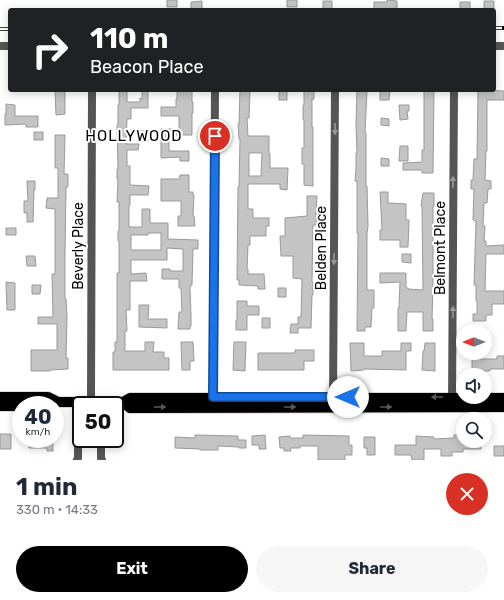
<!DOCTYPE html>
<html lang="en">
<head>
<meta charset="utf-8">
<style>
	body { margin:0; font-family:Rubik,sans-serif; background:#f6f6f7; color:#1f2937; height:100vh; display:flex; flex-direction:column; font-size:15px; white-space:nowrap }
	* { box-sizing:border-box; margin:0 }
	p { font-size:13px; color:#747a83 }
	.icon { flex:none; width:22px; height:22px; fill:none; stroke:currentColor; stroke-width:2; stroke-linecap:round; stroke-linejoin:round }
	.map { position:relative; height:460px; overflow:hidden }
	.details { display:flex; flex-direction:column; background:#fff; flex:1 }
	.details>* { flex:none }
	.hud { position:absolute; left:8px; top:8px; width:488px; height:84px; border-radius:4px; box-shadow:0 2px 10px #0003; background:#202124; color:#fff; overflow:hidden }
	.needle { width:26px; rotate:270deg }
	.tools { position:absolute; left:456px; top:324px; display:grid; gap:8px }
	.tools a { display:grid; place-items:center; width:36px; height:36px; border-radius:50%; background:#fff; box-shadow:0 2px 10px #0003; font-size:20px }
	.speed { position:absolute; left:12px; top:396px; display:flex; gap:8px; font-size:20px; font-weight:700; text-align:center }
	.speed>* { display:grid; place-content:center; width:52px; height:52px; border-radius:50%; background:#fff; box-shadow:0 2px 10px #0003; line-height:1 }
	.speed small { font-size:10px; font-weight:400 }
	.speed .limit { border:2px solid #111; border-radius:6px; background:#fff; color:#111 }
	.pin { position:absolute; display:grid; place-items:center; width:34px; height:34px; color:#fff; margin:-17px; border:2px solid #fff; border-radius:50%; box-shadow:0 1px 4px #0007 }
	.me { position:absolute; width:44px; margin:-22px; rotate:270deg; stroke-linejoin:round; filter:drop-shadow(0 0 3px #0008) }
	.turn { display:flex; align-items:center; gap:14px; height:84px; padding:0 16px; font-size:18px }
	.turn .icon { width:52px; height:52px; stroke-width:2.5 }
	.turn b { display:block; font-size:28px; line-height:34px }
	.round { display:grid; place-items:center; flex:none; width:42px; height:42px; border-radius:21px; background:#f6f6f7 }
	.summary { display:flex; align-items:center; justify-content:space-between; height:68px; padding:0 16px }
	h1 { font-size:24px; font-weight:700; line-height:30px }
	.button { display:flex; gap:8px; margin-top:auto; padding:8px 16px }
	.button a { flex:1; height:46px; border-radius:24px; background:#000; color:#fff; font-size:16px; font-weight:700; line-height:46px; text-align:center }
	.button a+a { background:#f6f6f7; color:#1f2937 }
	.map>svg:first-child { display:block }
	.building { fill:#c4c4c4; stroke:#999; fill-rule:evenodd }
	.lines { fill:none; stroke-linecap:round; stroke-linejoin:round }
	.major-casing { stroke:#dbdbdb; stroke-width:12 }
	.minor { stroke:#555; stroke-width:8 }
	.major { stroke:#000; stroke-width:10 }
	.rail-casing { stroke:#000; stroke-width:4 }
	.rail { stroke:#fff; stroke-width:2.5; stroke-dasharray:8; stroke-linecap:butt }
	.oneway { fill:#999 }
	.oneway2 { fill:#595959 }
	.route-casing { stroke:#114b97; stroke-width:10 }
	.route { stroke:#1a73e8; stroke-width:7 }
	.labels { text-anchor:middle; stroke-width:4; stroke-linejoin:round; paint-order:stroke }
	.street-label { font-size:14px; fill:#000; stroke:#fff }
	.neighbourhood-label { font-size:15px; letter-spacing:1px; fill:#000; stroke:#fff }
</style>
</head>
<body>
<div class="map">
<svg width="504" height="460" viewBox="0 0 504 460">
	<rect width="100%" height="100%" fill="#fff"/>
	<path class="building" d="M167,0H177V7H167Z
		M287,0H297V7H287Z
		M387,0L397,1V10L374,9V2H387Z
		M202,1V10H191V2Z
		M323,1H332V10H323Z
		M484,1H494V10H484Z
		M460,2H470V10H460Z
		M55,90H65V114L56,115Z
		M119,90H127V102H140V98L142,99V90H148V108H131V119H127L126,144H139L138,150H127V166H130V185L149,186L148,195H130V205H129V227H142V209H150V223H168V239L198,240V249H193L192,285H191L190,288L191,316V326H190V329H178L179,312H182L181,288H179V279H162V269H170V271H183V249L167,248V260H131V274L146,273L147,281H130V310H126L127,331H125V351H145V342H154L153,352H164V358H169V370H113V352H115V342H117V273H119V241H118V231H119V202H117L118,179H117V169H118L117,125H118V105H119ZM148,233H161V250H131V235H148Z
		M177,90H192V102H193V113H192V135H169V151H189V161H180V157L161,158V129H179V116H161V107H176V99H177Z
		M240,90H250L249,118H247L248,136H269V154H270V168H288L287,190L280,189V184H248V209H253V218H269V226H266V236H250V245H248L247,269H248V274H264L265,289H258V286L239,285V280H237L238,187H239L240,139H239L238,124H239ZM249,153H262L261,176H249Z
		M304,90H314V99H312V127H313V186L304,185V164H302V148H304V120H303V105H304Z
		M357,90H367L365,133H366V186H367L368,226L367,233V290H374V308H372L371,327H365V331H357L358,233H357V181H355L356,169V153H357L356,124Z
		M380,90H390L389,100H380Z
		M424,90H434L433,173H422V170H403V163L422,162V150H424Z
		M478,90L504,91V100H487V151H486L485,180L491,181V189H488L487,203H484L483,226H485L484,241H486V246L504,245V254H486L485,291H504V304H492V315H486V321H473V314H477V301H476V285H474L476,221L473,220L474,189H471V180H473L474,159H477Z
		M279,91H287V100H279Z
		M6,104L15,105V116H38V127H26V124L5,125V114H6Z
		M399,105H409V111H407L408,119L400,120Z
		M381,118L389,119V126L381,125Z
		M140,131H148V141H139Z
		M34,132H43V140H34Z
		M55,135H65L64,174H68V187H66L65,250V299H66L67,317L66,358H68V369L50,370V371H31V350H57V324H38V317H53L52,274H55V209L46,208L47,198H58V168H55Z
		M400,146H408V161H399Z
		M381,158L389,159V166H381Z
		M180,175H189V192H193V195H194L193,216H194L195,226H178V216H181V201H161V179H179Z
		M27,181H35V190H34L33,222H27V213H24V201H28Z
		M380,192H388V203L406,204V220H409L408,247H400V240H380V230H382Z
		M423,193H434V206H433V284L432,319H433V331H423V312H407L406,331H398V308H399L400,282L380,283V273H406V288H408V289L423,290L422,206H421Z
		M307,196H317L316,216L317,225H313L312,282H313V295H312L311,328H298V333H290L291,324H298V317H301L302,279L293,278V256H281L280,236H285V218L307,216Z
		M6,228H16V235H6Z
		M402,254H411V263L402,262Z
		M26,256H35L36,266H27Z
		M6,282L15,283V310H7Z
		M32,285H41L40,294H32Z
		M278,288H286V297H278Z
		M237,301H247V306H259V315H247V330H236V320H237Z
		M139,305H149L148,319H167V328L139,327Z
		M262,318H270V328H262Z
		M181,342H193L194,361H190V370H182Z
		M234,342H246L245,371L233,370Z
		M350,343H364V356H382V351H401V343H411V351H406V370L364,369V370L351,371Z
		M425,343H435V371L422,370L423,351H424Z
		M295,350H314V361H304V370H258V353H295Z
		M497,356H504V369H490V371H472V359H497Z
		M0,434H11V449H0Z
		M195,435L238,436V440H246V448H239V447L218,446V450H200V449L175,448V437L195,438Z
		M265,435L266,449H259V445H252V436Z
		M303,435L349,436V445H352V455H345V460H318V446H300V448H290L291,451H284V448H280L279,437L290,436V438H303Z
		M454,435H463V441H481V449H463V452H452V456H441V449H424V460H412L411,455H395V445H416V436L434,437V439L454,438Z
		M364,437H375V455H367V448H364Z
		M37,439H51V441H53V451H47V448H29V441H37Z
		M494,446H504V456H494Z"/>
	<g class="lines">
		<defs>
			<path id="major" d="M0,397H48L58,402
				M123,402L130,408L504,407
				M50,405L58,402H123L130,398H504
				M0,406H21"/>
		</defs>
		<use href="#major" class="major-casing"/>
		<path class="minor" d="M0,46H10
			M494,46H504
			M92,90L91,402L93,405
			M213,403L215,90
			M333,403L335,90
			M452,404L454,90
			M101,439V458L102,460
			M77,460L78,458V415L81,411"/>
		<use href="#major" class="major"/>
		<defs>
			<path id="rail" d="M494,28H504
				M0,29H10"/>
		</defs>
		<use href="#rail" class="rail-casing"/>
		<use href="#rail" class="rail"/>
	</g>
	<defs><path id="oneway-solid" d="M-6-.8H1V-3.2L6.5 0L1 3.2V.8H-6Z"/></defs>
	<g class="oneway">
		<use href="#oneway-solid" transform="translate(335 129) rotate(90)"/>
		<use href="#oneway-solid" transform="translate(453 182) rotate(-90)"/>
		<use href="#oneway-solid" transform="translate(334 259) rotate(90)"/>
		<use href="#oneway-solid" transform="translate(453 312) rotate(-90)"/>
	</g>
	<g class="oneway2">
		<use href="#oneway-solid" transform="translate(437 397) rotate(-180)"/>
		<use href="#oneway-solid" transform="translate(160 407)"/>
		<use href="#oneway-solid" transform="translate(290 407)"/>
		<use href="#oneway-solid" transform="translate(386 407)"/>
	</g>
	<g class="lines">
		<defs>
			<path id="route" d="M215,136L213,397H348"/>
		</defs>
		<use href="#route" class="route-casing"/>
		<use href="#route" class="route"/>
	</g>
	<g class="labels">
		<g class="street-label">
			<text transform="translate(78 246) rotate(-90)" y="5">Beverly Place</text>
			<text transform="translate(321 248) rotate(-90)" y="5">Belden Place</text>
			<text transform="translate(440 248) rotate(-90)" y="5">Belmont Place</text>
		</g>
		<g class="neighbourhood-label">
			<text x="134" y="141">HOLLYWOOD</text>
		</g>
	</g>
</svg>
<div class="tools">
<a><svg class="needle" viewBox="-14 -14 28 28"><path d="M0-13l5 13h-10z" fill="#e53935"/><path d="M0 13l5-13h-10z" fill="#747a83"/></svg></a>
<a><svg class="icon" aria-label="sound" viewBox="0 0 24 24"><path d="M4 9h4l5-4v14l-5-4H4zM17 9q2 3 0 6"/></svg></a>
<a><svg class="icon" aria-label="search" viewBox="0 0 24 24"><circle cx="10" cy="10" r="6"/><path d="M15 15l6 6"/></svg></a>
</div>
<div class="speed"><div>40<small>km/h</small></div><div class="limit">50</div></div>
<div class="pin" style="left:215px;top:136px;background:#d93025"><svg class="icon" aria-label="arrive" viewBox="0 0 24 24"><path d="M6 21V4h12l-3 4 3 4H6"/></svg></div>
<svg class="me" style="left:348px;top:397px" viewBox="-20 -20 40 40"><circle r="19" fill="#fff"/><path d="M0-13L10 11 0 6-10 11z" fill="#1a73e8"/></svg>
<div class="hud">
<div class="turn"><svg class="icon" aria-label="right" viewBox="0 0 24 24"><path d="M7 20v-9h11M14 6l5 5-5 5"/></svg><div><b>110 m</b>Beacon Place</div></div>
</div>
</div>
<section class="details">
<div class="summary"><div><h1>1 min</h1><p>330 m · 14:33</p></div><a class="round" style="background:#d93025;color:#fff"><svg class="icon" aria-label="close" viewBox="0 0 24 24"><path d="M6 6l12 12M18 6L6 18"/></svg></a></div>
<div class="button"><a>Exit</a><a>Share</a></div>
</section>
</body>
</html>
